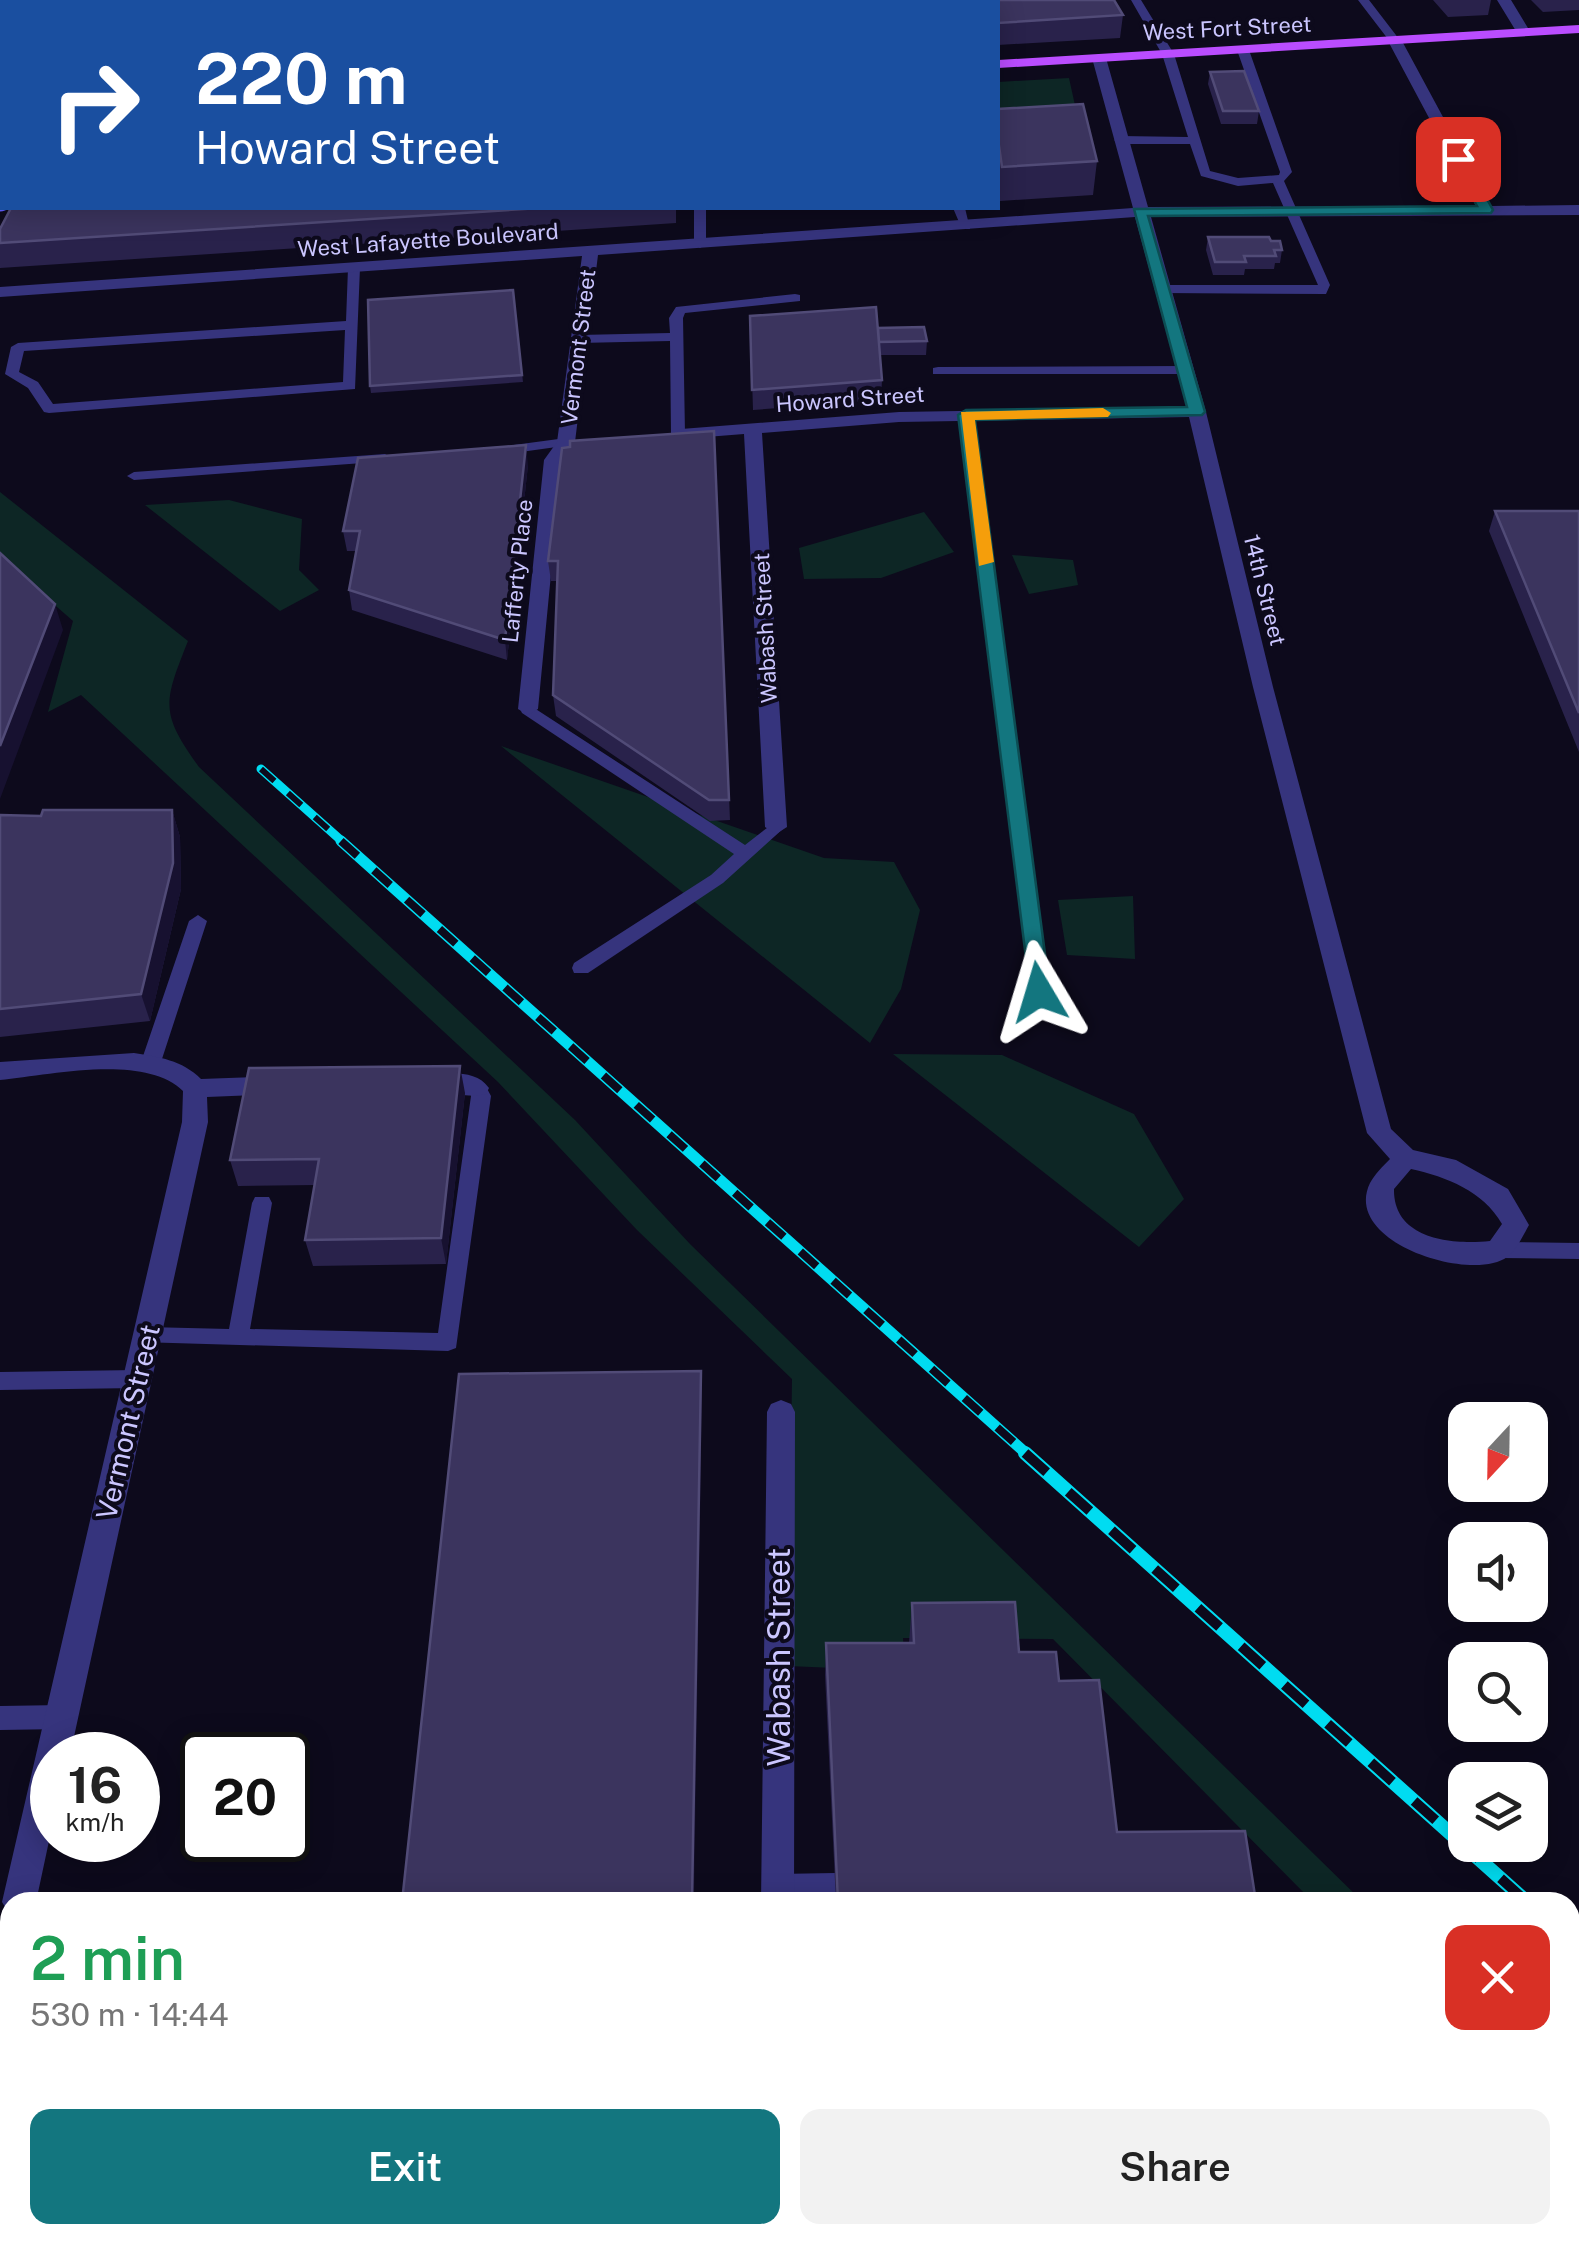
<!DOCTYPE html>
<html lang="en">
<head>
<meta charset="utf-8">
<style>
	body { margin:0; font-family:"Public Sans",sans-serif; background:#f2f2f2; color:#222; height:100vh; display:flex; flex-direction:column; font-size:38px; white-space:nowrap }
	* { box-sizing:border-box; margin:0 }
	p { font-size:32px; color:#767676 }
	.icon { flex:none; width:55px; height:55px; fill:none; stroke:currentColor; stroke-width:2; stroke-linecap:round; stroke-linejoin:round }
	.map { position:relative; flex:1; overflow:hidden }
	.details { position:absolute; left:0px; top:1892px; width:1580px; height:352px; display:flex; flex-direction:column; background:#fff; border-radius:30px 30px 0 0; box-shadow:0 5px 25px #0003 }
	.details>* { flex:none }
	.hud { position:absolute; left:0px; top:0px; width:1000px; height:210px; box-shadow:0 5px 25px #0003; background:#1a4fa0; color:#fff; overflow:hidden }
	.needle { width:65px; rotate:202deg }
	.tools { position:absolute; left:1448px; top:1402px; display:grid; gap:20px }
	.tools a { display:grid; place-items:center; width:100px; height:100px; border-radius:20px; background:#fff; box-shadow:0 5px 25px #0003; font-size:50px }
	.speed { position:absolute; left:30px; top:1732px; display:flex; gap:20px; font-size:50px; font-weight:700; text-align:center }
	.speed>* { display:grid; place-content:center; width:130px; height:130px; border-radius:50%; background:#fff; box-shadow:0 5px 25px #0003; line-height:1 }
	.speed small { font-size:25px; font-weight:400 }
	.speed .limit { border:5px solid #111; border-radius:15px; background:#fff; color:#111 }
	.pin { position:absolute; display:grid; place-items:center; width:85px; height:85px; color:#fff; margin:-42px; border-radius:20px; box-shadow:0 5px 15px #0006 }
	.me { position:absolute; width:110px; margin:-55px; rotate:353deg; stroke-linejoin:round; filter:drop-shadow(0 0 8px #0008) }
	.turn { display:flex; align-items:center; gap:35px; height:210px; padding:0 30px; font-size:45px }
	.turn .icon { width:130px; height:130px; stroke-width:2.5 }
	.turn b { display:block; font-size:70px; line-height:85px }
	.round { display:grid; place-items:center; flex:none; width:105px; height:105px; border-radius:20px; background:#f2f2f2 }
	.summary { display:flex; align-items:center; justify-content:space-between; height:170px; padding:0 30px }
	h1 { font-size:60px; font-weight:600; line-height:75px; color:#1e9e55 }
	.button { display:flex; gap:20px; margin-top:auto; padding:20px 30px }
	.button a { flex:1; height:115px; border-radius:20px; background:#13767f; color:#fff; font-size:40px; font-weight:600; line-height:115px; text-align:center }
	.button a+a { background:#f2f2f2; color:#222 }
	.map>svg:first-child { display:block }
	.green { fill:#0d2625 }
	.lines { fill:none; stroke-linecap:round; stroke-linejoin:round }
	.lane { fill:#36347d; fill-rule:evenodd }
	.street { fill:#36347d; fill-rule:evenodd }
	.secondary { stroke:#5e5dff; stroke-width:25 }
	.primary { fill:#ba4dff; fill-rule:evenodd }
	.rail-far2-casing { stroke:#00dcf1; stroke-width:9 }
	.rail-far1-casing { stroke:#00dcf1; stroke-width:11 }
	.rail-casing { stroke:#00dcf1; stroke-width:14 }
	.rail-far2 { stroke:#0d0a1c; stroke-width:6; stroke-dasharray:18; stroke-linecap:butt }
	.rail-far1 { stroke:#0d0a1c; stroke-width:8; stroke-dasharray:22; stroke-linecap:butt }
	.rail { stroke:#0d0a1c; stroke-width:10; stroke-dasharray:29; stroke-linecap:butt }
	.wall { fill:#29224b }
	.shaded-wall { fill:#171130 }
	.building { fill:#3b345e; stroke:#514b77; stroke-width:2.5 }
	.route { fill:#13767f; stroke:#0c4d53; stroke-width:2.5 }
	.slow { fill:#f59e0b }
	.labels { text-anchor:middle; stroke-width:8; stroke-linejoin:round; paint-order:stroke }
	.far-street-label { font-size:22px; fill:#cbc6ff; stroke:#0d0a1c }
	.street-label { font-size:28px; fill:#cbc6ff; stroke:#0d0a1c }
	.near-street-label { font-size:32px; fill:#cbc6ff; stroke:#0d0a1c }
</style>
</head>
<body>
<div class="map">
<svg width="1579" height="2244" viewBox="0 0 1579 2244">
	<rect width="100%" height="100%" fill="#0d0a1c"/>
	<path class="green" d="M1069,78L1080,128L998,138V82Z
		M0,492L188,641C164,702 159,712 199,767L575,1120L690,1244L1363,1902H1313L1053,1639L903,1638L905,1671L788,1666L792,1379L637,1230L498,1082L81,695L48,712L73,621L0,557Z
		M229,500L302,519L299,570L319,590L280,611L145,505Z
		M924,512L954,552L881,578L804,579L799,548Z
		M1012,555L1073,560L1078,585L1029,594Z
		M501,746L824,858L894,862L920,910L901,989L870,1043Z
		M1133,896L1135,959L1067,955L1058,900Z
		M893,1054L1002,1055L1134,1114L1184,1199L1139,1247Z
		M1570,2100L1579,2109V2244H1453L1451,2235H1570Z"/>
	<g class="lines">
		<path class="lane" d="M1131,0H1141L1174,54L1210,171L1238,178L1279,175L1280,172L1237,50L1243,47L1249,50L1292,172L1284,181L1330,285L1326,294L1161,293L1154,289L1161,285H1318L1273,183L1238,186L1201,176L1190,144H1120L1114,140L1120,136L1188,137L1162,54Z
			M1358,0H1369L1399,39V43H1391Z
			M694,208H706V244L700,248L694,244Z
			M953,208H965L970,229H962Z
			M354,264L360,268L355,389L49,413L44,412L28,388L5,374L11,347L18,343L346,321L348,268ZM345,330L343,382L53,404L38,382L19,372L24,351Z
			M795,294L800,295V301L685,313L683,318L685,434L678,438L671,434L670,341L579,343L572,339L579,335L670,333L669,318L676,307Z
			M938,367L1185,366L1192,370L1185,374H933V368Z
			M966,411L973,415L1048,992L1039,999L1030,992L959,415Z
			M566,438L571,439V445L499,455L492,451L499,447Z
			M385,454L392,458L390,461L134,480L127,476L134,472Z
			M528,704L745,845L776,821L785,827L723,883L588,973H574L572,968L574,963L711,875L734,854L522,713L520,709Z
			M198,915L207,921L161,1062L151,1069L144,1067L141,1062L189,921Z
			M477,1081L484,1083L491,1096L456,1348L448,1351L139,1342L136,1336L139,1330L147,1327L229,1329L252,1203L255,1197H269L272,1203L250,1329L438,1333L471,1096L467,1088Z
			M1498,1242L1579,1243V1259L1498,1258L1491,1256L1487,1250L1491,1244Z
			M137,1370L145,1372L148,1379L145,1386L137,1388L0,1390V1372Z
			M62,1705L71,1709L74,1717L71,1725L62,1729L0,1730V1706Z
			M835,1873L844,1877L848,1886L844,1895C825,1903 787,1904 768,1896L764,1887L768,1878L777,1874Z"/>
		<path class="street" d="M595,0H609V2H596Z
			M1497,0H1511L1531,33L1529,36H1519Z
			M1395,37L1402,41L1491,206L1579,205V215L1151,217L1206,412L1273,687L1391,1129L1413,1150L1456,1160L1508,1189L1529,1225C1524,1234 1516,1251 1507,1257C1473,1283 1341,1243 1370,1183C1375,1174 1383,1166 1390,1159L1367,1133L1253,687L1189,417L899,422L762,433L787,827L776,834L765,827L744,434L681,439L672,434L681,429L899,412L1187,407L1135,217L598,255L575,442L562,460L538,709L528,715L518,709L544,460L557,442L582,256L0,297V287L1133,208L1092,58L1099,54L1106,58L1148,207L1476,206L1388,41ZM1411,1169C1447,1177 1483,1191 1502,1224L1490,1241C1451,1245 1393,1239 1394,1189Z
			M134,1053C159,1057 182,1060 201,1079L280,1076L289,1079L292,1085L289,1091L280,1094L207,1097L208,1122L70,1755H52V1827L36,1902H10V1915L2,1902L182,1122L183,1091C145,1053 49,1075 0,1080V1062Z
			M430,1074C451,1074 476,1069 489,1088L486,1094C475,1098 434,1093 421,1089L418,1083L421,1077Z
			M781,1400L791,1404L795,1412L794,1902H761L767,1412L771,1404Z
			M10,1926V1999L0,2003V1930Z
			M756,2235H792V2244H756Z"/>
		<path class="secondary" d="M0,199L2,194"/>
		<path class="primary" d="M1579,25V33L998,68V60Z"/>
		<defs>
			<path id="rail-far2" d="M261,769L344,843"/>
			<path id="rail-far1" d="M341,841L1028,1455"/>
			<path id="rail" d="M1025,1453L1527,1902
				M1570,1941L1579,1949"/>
		</defs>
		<use href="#rail-far2" class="rail-far2-casing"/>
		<use href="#rail-far1" class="rail-far1-casing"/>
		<use href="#rail" class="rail-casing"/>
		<use href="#rail-far2" class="rail-far2"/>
		<use href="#rail-far1" class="rail-far1"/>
		<use href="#rail" class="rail"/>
	</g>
	<path class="wall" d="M830,0H1114L1123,15L1120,38L998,45V2H831Z
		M1433,0H1491L1488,15L1448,17Z
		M1531,0H1579V10L1543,12Z
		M1210,72L1259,111L1257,124H1221L1208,84Z
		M998,109L1097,161L1093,195L1000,201L998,188Z
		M11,208H676V223L0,268V229Z
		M1208,237L1271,241L1282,250L1280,263H1275L1274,269H1245L1244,275H1213L1206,250Z
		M513,290L523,382L371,393L370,386Z
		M750,316L878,328L927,341L926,355H880L882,380L881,400L753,410Z
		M714,431L730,820L710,821L556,716L553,695L558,581H551L548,561Z
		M528,465L507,660L352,610L349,590L356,551H347L343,531Z
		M1495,511H1579V752L1489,531Z
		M172,810L180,837L181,889L150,1021L0,1037V815L41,816Z
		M465,1093L446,1264L313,1266L305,1240L315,1185L238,1186L230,1160Z
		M912,1603L1019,1652L1059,1681L1117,1832L1256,1902H836L825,1675L826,1643H909Z
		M372,2235H656L374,2238Z"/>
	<path class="shaded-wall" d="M268,0H281L282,2H267Z
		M526,445L528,465L507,660L505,640Z
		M55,604L63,630L0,799V746Z
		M172,810L180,837L181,889L150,1021L141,994Z
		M460,1066L465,1093L446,1264L441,1238Z
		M701,1371L702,1390L694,1902H692Z"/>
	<path class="building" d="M117,0H176L175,2H116Z
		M176,0H268L267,2H175Z
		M304,0H350L349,2H303Z
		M360,0H399V2H359Z
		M411,0H489V2H411Z
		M839,0H1114L1123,15L998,23V2H840Z
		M1244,71L1259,111H1223L1210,72Z
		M1083,104L1097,161L1002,167L998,139V109Z
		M11,208H540L0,243V229Z
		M1208,237H1269L1271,241H1280L1282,250H1274L1276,256H1244L1246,262H1215Z
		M513,290L522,375L370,386L368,300Z
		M876,307L882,380L752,390L750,316Z
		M924,327L927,341L879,342L878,328Z
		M714,431L729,800H709L553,695L558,561H548L562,448L570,447V441Z
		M526,445L505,640L349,590L360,531H343L358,458Z
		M1495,511H1579V713Z
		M0,553L55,604L0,746Z
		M43,810H172L173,863L141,994L0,1009V815L41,816Z
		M460,1066L441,1238L305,1240L319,1159L230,1160L249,1068Z
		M701,1371L692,1902H402L459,1374Z
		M1015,1602L1019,1652H1056L1059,1681L1099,1680L1117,1832L1245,1831L1256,1902H838L826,1643H914L912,1603Z
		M854,2235H1451L1452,2244H854Z"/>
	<path class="route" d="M1458,155L1465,159L1493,210L1491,213L1148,216L1205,412L1202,415L975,420L1050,992L1047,998H1031L958,415L966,410L1187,407L1134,209L1477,206L1452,159Z"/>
	<path class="slow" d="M1103,408L1111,413L1108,417L975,420L994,562L979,566L961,412Z"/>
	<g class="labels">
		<g class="far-street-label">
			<text transform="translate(1227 28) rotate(-3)" y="8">West Fort Street</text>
			<text transform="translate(428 240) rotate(-4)" y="8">West Lafayette Boulevard</text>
			<text transform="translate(578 347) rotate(-83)" y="8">Vermont Street</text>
			<text transform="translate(850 399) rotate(-4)" y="8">Howard Street</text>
			<text transform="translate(517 571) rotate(-84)" y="8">Lafferty Place</text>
			<text transform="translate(1265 590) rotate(76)" y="8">14th Street</text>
			<text transform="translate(765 628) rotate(-93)" y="8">Wabash Street</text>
		</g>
		<g class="street-label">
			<text transform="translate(128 1422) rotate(-77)" y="10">Vermont Street</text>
		</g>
		<g class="near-street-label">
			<text transform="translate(779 1657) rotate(-90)" y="11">Wabash Street</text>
		</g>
	</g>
</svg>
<div class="tools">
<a><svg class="needle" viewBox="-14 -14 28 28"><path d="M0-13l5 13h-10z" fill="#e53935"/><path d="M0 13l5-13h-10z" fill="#767676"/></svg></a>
<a><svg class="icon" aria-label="sound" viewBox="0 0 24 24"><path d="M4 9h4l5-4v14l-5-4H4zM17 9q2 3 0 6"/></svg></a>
<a><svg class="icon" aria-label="search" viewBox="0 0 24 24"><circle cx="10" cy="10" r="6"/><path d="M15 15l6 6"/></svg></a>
<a><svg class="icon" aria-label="layers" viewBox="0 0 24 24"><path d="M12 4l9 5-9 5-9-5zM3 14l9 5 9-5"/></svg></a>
</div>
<div class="speed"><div>16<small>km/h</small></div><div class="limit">20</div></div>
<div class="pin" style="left:1458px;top:159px;background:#d93025"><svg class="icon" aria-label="arrive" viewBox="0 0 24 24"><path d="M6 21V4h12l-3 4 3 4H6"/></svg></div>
<svg class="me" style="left:1039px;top:992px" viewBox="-20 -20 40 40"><path d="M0-17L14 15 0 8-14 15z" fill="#13767f" stroke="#fff" stroke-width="4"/></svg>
<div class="hud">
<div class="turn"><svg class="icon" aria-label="right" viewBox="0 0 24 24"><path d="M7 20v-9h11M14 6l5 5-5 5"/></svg><div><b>220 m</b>Howard Street</div></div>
</div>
<section class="details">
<div class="summary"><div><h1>2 min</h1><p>530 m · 14:44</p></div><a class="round" style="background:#d93025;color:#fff"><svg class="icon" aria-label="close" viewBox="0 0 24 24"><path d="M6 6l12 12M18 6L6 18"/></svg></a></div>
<div class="button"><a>Exit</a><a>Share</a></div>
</section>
</div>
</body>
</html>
